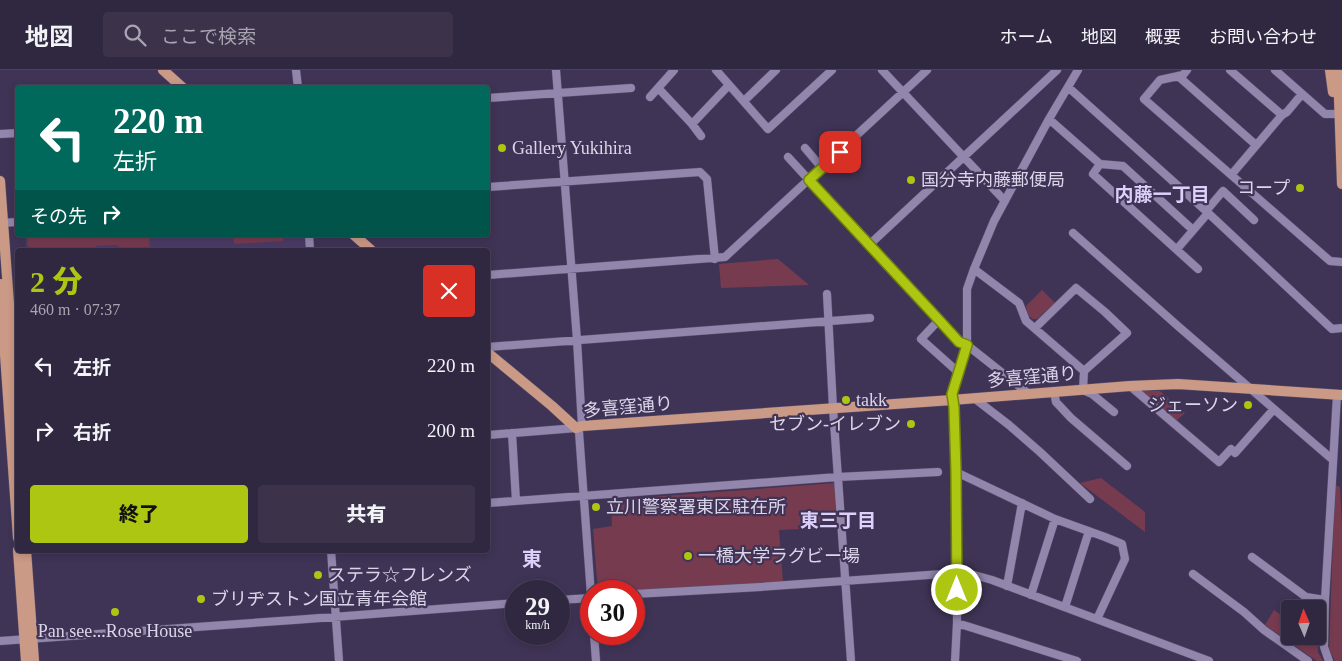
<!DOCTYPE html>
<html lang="ja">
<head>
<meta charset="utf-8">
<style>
	body { margin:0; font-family:"Times New Roman","Noto Sans JP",serif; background:#3c334b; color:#f1f3f6; height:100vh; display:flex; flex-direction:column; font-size:19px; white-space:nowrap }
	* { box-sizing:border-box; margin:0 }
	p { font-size:16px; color:#a8a5b1 }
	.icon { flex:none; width:28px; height:28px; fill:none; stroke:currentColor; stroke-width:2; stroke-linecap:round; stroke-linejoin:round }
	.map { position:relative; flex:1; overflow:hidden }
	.sheet { position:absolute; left:15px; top:178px; width:475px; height:305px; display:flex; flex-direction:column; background:#302740; border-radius:5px; box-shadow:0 2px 8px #0003,0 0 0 1px #4b4459 }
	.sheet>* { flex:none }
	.hud { position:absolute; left:15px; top:15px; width:475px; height:152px; border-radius:5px; box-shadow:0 2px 8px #0003,0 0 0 1px #4b4459; background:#00695c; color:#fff; overflow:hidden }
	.needle { width:32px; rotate:358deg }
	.fabs { position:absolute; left:1281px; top:530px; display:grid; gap:10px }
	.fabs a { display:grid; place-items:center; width:45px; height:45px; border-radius:5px; background:#302740; box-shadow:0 2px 8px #0003,0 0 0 1px #4b4459; font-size:25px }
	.speed { position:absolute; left:505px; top:510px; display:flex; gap:10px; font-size:25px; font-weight:700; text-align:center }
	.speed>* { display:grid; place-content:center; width:65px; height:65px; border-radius:50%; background:#302740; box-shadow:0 2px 8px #0003,0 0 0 1px #4b4459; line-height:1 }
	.speed small { font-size:12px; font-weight:400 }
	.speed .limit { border:8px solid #d22; background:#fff; color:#111 }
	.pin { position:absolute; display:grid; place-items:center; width:42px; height:42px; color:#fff; margin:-21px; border-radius:10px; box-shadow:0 2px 8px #0006 }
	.me { position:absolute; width:55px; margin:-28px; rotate:0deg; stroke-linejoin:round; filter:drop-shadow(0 0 4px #0008) }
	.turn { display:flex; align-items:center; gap:18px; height:105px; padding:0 15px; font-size:22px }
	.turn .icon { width:65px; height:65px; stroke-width:2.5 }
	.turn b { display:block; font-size:35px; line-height:42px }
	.then { display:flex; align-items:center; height:48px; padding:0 15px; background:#0003; gap:10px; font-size:19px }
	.round { display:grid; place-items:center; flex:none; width:52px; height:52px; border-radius:5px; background:#3c334b }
	.headline { display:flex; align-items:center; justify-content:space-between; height:85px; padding:0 15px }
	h1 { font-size:30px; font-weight:800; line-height:38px; color:#acc612 }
	.button { display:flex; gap:10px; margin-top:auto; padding:10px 15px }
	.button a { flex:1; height:58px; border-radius:5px; background:#acc612; color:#111; font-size:20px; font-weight:800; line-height:58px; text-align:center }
	.button a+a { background:#3c334b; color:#f1f3f6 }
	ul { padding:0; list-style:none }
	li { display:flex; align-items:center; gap:15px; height:65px; padding:0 15px }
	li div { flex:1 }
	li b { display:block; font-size:19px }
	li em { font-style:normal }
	header { display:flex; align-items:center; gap:30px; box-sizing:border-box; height:70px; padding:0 25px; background:#302740; border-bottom:1px solid #4b4459 }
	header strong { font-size:24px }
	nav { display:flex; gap:28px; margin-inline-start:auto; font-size:18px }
	.search { width:350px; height:45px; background:#3c334b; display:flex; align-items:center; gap:12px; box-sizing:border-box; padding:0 18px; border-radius:5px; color:#a8a5b1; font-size:19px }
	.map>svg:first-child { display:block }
	.built { fill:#4a3c65 }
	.green { fill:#773b50 }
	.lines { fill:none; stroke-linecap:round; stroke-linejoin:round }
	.minor-casing { stroke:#594f6c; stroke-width:9 }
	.major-casing { stroke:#594f6c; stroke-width:11 }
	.minor { stroke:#9286ad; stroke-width:8 }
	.major { stroke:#cb9a86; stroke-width:10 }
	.route-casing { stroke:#70810c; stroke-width:12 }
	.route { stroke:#acc612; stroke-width:9 }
	.poi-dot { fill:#acc612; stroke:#403456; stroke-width:2 }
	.labels { text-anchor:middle; stroke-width:4.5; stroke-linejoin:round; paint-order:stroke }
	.poi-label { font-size:18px; fill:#dbd5ea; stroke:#403456; text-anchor:start }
	.street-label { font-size:18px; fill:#dbd5ea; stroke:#403456 }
	.neighbourhood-label { font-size:19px; font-weight:bold; fill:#ddd0fa; stroke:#403456 }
	.quarter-label { font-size:20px; font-weight:bold; fill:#ddd0fa; stroke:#403456 }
</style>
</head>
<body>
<header>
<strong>地図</strong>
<div class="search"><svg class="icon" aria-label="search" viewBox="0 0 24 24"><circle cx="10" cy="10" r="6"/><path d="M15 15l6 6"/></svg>ここで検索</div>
<nav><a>ホーム</a><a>地図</a><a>概要</a><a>お問い合わせ</a></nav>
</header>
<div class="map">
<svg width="1342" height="591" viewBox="0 0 1342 591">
	<rect width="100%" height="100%" fill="#403456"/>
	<path class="built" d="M25,165H305L306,180H26Z"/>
	<path class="green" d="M27,165H149L150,180H119L118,175L96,176V180H28Z
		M233,165H283V171L234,174Z
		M778,189L809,215L721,218L719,194Z
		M1042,220L1055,233L1037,249H1033L1028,246L1026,236Z
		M1142,321H1160L1185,343L1176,351L1142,323Z
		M1101,408L1145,442V462L1080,413Z
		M835,413L838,457L779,460L783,512L633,521H598L593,459L612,456L611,430Z
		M1335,415L1340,417L1342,458V591H1335L1329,579Z
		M1274,540L1290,551V566H1312L1318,570V582L1323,591H1317L1265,555Z"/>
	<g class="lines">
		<defs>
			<path id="minor" d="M296,0L298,18
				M556,0L577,270L582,356
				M716,0L768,59L832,0
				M882,0L1005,131
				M1187,0L1183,5L1160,10L1144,29L1330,191L1342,192
				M1230,0L1282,45
				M1275,0L1325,44H1339
				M1178,6L1256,75
				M1068,17L1206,141L1332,259L1342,258
				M659,19L692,54L701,66
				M650,27L674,0
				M488,28L631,18
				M744,31L776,0
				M1049,49L1100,94L1123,96L1193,160
				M692,54L729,15
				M0,64L18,63
				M805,78L822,98
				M788,87L842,146L959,271L967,275L1029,324
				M1100,94L1093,104L1198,199
				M1232,104L1282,45L1287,42L1302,24
				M488,117L700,102L707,109L715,189
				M1206,141L1223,121L1254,150
				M0,153L18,152
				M1073,163L1179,257L1333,390
				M309,165L310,180
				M869,175L1057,0
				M1177,179L1208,143
				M974,199L1019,233L1026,251L1084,301
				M488,205L725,187L927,0
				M827,224L833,338L851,591
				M939,250L921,269L958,302
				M1035,258L1076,218L1105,242L1127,263L1084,301L1083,320L1092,324L1114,342
				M488,277L870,248
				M1130,316L1219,392L1231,379L1235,383L1274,339
				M1054,322L1056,332L1071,348L1127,396
				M974,328L1009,355L1040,382L1090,429
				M512,363L516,431
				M488,365L576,358L579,362L591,525
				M956,402L1055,449L1105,467L1122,474L1125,489L1097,549
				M488,433L838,407L938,402
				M331,480L339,591
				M1252,487L1306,527L1325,530
				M1193,504L1244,542L1264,560L1308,591
				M1007,516L1022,433
				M634,524L760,517L957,503L974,505L992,510L1209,591
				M1031,525L1055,449
				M559,530L591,528
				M1065,537L1089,461
				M957,553L1077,591
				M594,564L596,591
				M0,571L294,550L516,533
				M955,591L957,553L956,402L954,337L952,325L967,275V219L974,199L994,151L1049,49L1078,0
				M1329,591L1324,577L1325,530L1337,325"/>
			<path id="major" d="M163,0L183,18
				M1330,0L1333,22
				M1338,0L1342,114
				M0,111L18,357
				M354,165L371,180
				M0,214L18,468
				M488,283L552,336L576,358L582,356L952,330L1130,316L1178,314L1342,325
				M18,480L26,591
				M26,480L34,591"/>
		</defs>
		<use href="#minor" class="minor-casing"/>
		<use href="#major" class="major-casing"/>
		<use href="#minor" class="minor"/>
		<use href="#major" class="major"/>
	</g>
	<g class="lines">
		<defs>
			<path id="route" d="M840,82L809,110L939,250L959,272L967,275L952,324L954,337L956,402L957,520"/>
		</defs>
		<use href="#route" class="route-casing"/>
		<use href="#route" class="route"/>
	</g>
	<g class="poi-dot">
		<circle cx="502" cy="78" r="5"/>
		<circle cx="911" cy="110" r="5"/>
		<circle cx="1300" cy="118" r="5"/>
		<circle cx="846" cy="330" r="5"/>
		<circle cx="1248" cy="335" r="5"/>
		<circle cx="911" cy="354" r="5"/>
		<circle cx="596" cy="437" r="5"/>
		<circle cx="688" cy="486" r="5"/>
		<circle cx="318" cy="505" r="5"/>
		<circle cx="201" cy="529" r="5"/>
		<circle cx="115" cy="542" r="5"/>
	</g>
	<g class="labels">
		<g class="poi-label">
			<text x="512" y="84">Gallery Yukihira</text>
			<text x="921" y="116">国分寺内藤郵便局</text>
			<text x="1290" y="124" text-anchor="end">コープ</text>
			<text x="856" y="336">takk</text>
			<text x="1238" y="341" text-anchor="end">ジェーソン</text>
			<text x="901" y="360" text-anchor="end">セブン-イレブン</text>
			<text x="606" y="443">立川警察署東区駐在所</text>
			<text x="698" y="492">一橋大学ラグビー場</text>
			<text x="328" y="511">ステラ☆フレンズ</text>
			<text x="211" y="535">ブリヂストン国立青年会館</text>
			<text x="115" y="567" text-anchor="middle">Pan see...Rose House</text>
		</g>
		<g class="street-label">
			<text transform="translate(1032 307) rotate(-5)" y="6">多喜窪通り</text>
			<text transform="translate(628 337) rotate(-5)" y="6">多喜窪通り</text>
		</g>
		<g class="neighbourhood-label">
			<text x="1162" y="131">内藤一丁目</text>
			<text x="838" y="457">東三丁目</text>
		</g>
		<g class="quarter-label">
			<text x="532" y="496">東</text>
		</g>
	</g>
</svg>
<div class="fabs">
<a><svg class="needle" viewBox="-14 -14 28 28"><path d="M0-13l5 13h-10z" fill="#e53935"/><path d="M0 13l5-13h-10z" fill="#a8a5b1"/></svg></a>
</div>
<div class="speed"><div>29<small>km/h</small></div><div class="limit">30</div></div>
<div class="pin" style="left:840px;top:82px;background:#d93025"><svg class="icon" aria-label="arrive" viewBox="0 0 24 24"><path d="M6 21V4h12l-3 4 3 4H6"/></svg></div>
<svg class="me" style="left:957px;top:520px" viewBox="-20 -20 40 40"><circle r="17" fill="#acc612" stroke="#fff" stroke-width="3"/><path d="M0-11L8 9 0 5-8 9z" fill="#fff"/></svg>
<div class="hud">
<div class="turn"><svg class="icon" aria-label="left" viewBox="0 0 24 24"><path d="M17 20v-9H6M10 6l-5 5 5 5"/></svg><div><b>220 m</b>左折</div></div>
<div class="then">その先<svg class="icon" aria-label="right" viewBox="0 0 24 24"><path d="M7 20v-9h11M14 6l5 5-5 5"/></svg></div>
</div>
<section class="sheet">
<div class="headline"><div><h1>2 分</h1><p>460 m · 07:37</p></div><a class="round" style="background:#d93025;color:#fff"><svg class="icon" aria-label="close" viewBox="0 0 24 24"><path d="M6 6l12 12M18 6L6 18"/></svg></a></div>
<ul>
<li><svg class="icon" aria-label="left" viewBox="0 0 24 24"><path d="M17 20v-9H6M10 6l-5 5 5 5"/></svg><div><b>左折</b></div><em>220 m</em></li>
<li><svg class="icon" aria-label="right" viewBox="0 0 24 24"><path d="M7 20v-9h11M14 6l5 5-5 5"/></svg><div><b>右折</b></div><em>200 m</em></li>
</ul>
<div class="button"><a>終了</a><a>共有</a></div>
</section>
</div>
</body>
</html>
